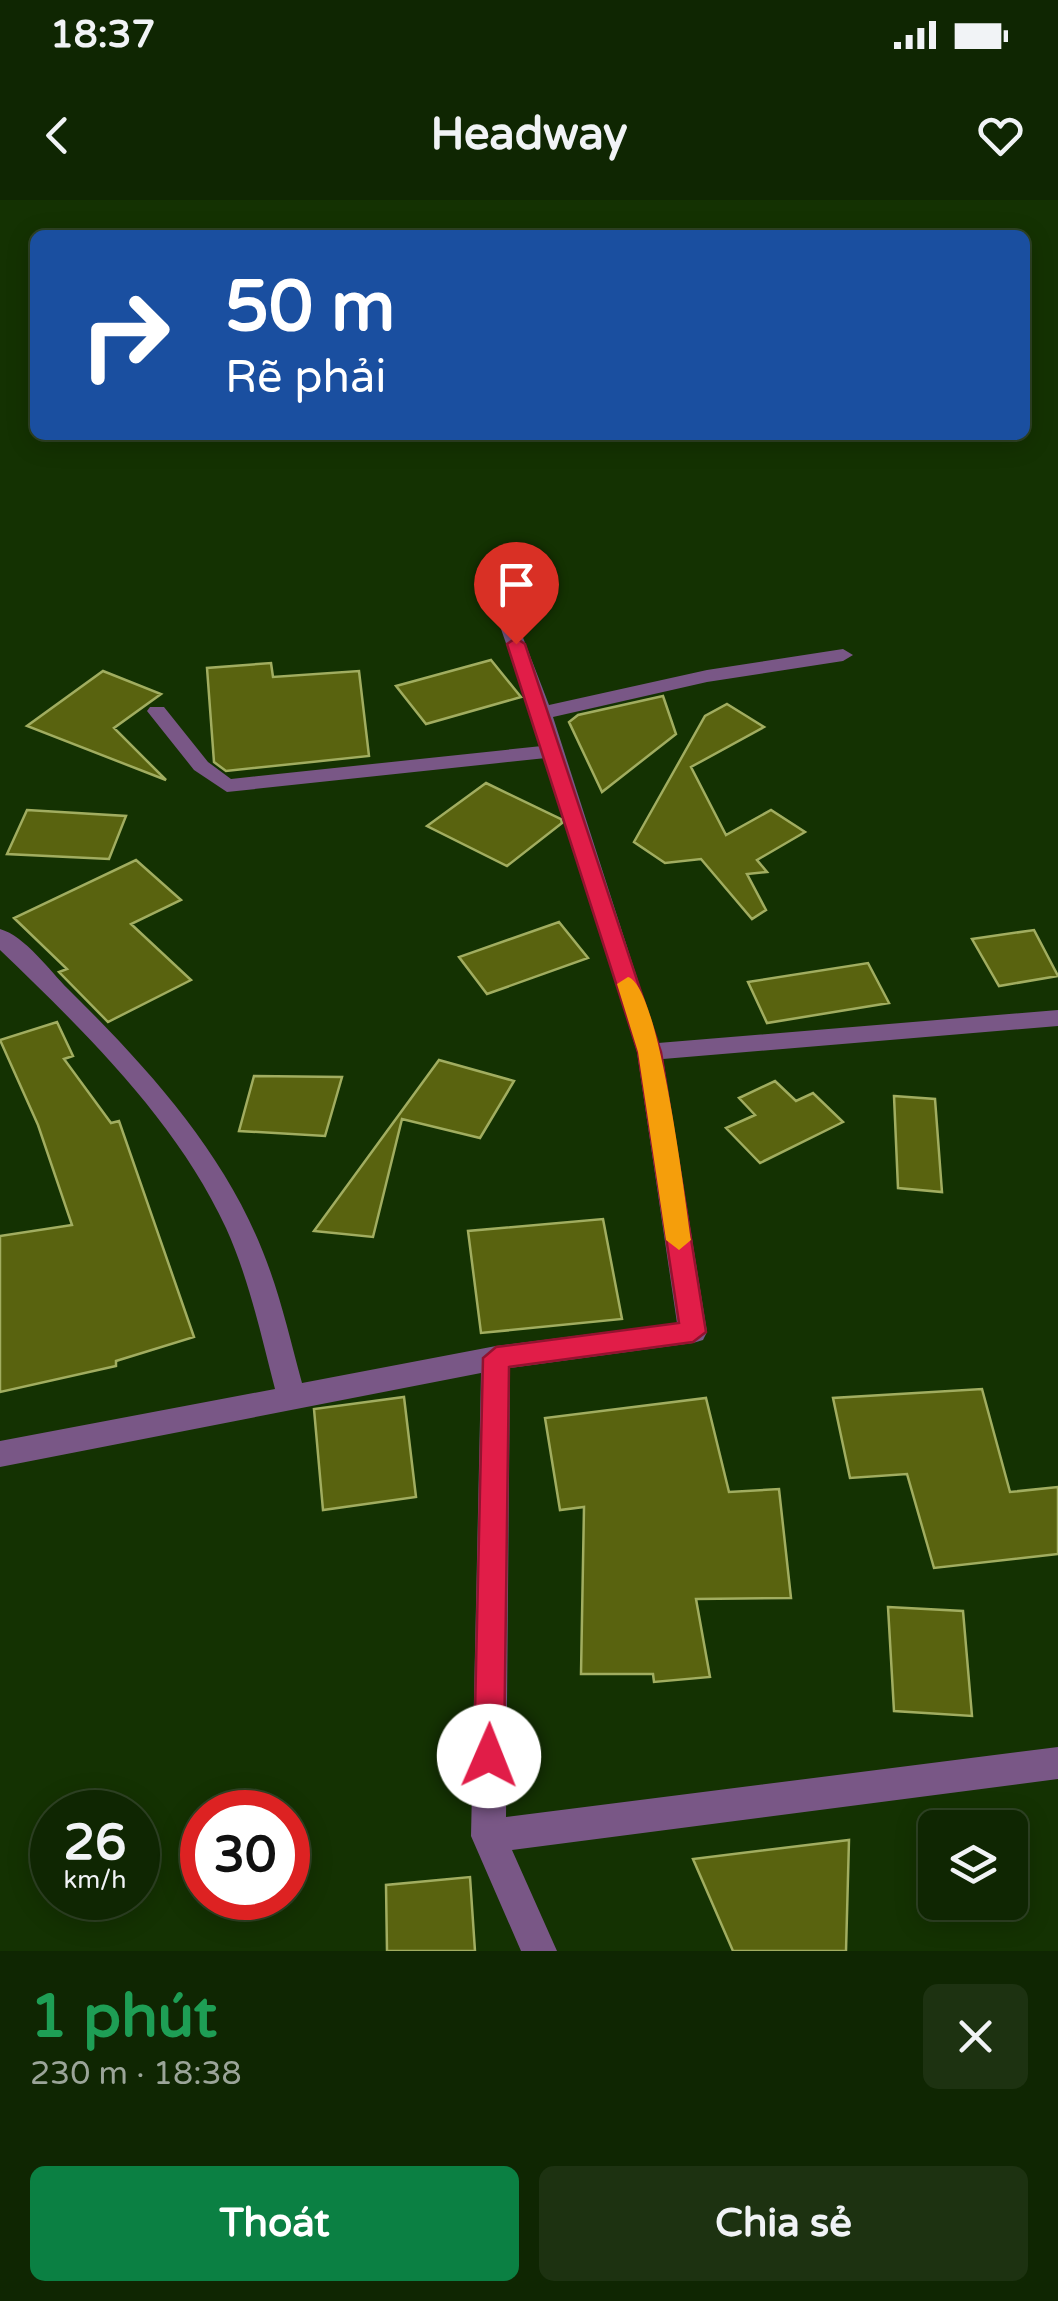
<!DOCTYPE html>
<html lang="vi">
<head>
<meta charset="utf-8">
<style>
	body { margin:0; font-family:"Varela Round",sans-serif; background:#1d3211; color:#f1f3f6; height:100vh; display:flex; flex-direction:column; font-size:38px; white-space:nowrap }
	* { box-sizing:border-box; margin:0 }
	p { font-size:32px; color:#9ba599 }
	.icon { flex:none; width:55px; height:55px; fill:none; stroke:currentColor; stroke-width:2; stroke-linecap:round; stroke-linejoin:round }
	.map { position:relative; height:1751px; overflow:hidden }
	.sheet { display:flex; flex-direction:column; background:#0f2602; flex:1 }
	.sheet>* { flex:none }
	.hud { position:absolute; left:30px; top:30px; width:1000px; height:210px; border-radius:15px; box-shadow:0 5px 25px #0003,0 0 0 2px #2f4324; background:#1a4fa0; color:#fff; overflow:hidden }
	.fabs { position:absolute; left:918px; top:1610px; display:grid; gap:20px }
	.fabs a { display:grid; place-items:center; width:110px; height:110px; border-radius:15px; background:#0f2602; box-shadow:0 5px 25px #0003,0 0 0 2px #2f4324; font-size:50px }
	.speed { position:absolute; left:30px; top:1590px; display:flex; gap:20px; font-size:50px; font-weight:700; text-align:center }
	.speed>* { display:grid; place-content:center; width:130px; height:130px; border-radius:50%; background:#0f2602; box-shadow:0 5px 25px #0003,0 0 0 2px #2f4324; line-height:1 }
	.speed small { font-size:25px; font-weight:400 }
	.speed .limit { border:15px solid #d22; background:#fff; color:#111 }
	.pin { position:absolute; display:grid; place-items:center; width:85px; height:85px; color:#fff; margin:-102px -42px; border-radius:50% 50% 50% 0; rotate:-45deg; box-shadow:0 0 10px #0007 }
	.pin .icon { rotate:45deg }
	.me { position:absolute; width:110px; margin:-55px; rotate:1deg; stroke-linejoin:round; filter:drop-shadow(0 0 8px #0008) }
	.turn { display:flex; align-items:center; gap:35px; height:210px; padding:0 30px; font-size:45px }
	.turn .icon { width:130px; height:130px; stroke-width:2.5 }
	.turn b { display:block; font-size:70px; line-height:85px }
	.round { display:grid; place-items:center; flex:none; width:105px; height:105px; border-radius:15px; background:#1d3211 }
	.head { display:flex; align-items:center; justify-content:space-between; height:170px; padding:0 30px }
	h1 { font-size:60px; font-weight:700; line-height:75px; color:#1e9e55 }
	.primary-button { display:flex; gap:20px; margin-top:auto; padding:20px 30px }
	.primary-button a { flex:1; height:115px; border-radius:15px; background:#0b8043; color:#fff; font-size:40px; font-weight:700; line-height:115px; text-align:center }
	.primary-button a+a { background:#1d3211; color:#f1f3f6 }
	.status { display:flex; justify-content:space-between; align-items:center; height:70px; padding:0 50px; background:#0f2602; direction:ltr }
	.status svg { height:28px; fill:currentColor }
	header { display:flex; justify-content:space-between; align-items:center; height:130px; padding:0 30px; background:#0f2602; font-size:45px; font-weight:700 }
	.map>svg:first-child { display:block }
	.building { fill:#59630f; stroke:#a1ad60; stroke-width:2.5 }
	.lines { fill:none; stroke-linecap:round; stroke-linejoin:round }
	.minor { fill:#795786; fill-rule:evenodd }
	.route { fill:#e11d48; stroke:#92132f; stroke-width:2.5 }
	.slow { fill:#f59e0b }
</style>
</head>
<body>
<div class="status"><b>18:37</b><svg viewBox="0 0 49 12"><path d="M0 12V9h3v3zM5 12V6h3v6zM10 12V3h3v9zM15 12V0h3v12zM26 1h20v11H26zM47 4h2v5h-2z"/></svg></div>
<header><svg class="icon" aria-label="back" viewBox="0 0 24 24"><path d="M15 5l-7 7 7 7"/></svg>Headway<svg class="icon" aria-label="heart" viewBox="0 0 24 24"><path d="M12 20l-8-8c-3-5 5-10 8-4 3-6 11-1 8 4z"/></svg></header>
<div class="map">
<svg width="1058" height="1751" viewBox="0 0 1058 1751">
	<rect width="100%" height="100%" fill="#143202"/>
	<path class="building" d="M491,460L521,497L426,524L396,486Z
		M271,463L273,477L359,471L369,556L226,571L214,562L207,468Z
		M103,471L161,494L114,528L166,580L27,526Z
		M663,496L676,534L602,592L569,522L578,515Z
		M727,504L764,527L691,567L726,635L771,610L805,632L757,660L767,672L747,674L766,710L752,719L701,659L665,663L634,642L705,516Z
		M486,583L561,619L562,623L507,666L427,626Z
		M27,610L126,616L109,659L7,654Z
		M136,660L181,700L131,724L191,780L108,822L59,772L67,769L14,718Z
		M559,722L588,758L487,794L459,757Z
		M1034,730L1058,776L999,786L972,739Z
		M868,763L889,803L767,823L748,782Z
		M57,822L73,856L64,859L111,923L119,921L194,1137L116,1161V1166L0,1192V1036L72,1025L38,925L0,840Z
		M439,860L514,881L480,938L402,919L373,1037L314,1031Z
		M254,876L342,877L325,936L239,931Z
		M775,881L796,901L813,893L843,922L760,963L726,928L755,915L739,898Z
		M894,896L935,899L942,992L898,988Z
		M603,1019L622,1119L481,1133L468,1031Z
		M982,1189L1010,1292L1058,1287V1354L934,1368L907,1274L850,1278L833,1198Z
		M404,1197L416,1297L323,1310L314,1209Z
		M706,1198L729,1292L779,1289L791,1398L696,1399L710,1477L654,1482L653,1474H581L584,1307L560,1310L545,1218Z
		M888,1407L963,1411L972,1516L894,1511Z
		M849,1640L846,1751H733L693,1659Z
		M470,1677L475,1751H387L386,1685Z"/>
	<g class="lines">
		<path class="minor" d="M503,403L512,409L549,505L707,470L843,449L853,455L843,461L707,482L553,517L658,843L1058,810V826L663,859L707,1132L703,1140L693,1143L510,1168L506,1617L1058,1547V1579L512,1650L557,1751H521L471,1636L481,1173L0,1267V1241L275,1189C261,1135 249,1079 226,1028C176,920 84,831 0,750V729C25,736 50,771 68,789C145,865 223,950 263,1052C280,1094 290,1139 302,1183L496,1146L677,1123L637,852L546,558L227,592L194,570L147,511L150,507H164L208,562L231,579L542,546L494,409Z"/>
	</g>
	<path class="route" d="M516,438L525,444L661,852L706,1132L693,1142L509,1167L504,1556L500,1567L489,1571L478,1567L474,1556L483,1158L496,1147L679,1123L638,852L507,444Z"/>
	<path class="slow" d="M628,777C660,786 685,1001 691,1040L679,1050L666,1040L638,852L617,784Z"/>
</svg>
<div class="fabs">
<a><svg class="icon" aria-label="layers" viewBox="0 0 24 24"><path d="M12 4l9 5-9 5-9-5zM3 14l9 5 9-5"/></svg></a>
</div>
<div class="speed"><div>26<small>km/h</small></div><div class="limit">30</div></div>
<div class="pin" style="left:516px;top:444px;background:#d93025"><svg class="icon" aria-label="arrive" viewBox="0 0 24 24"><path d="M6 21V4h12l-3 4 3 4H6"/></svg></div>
<svg class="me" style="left:489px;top:1556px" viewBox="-20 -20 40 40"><circle r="19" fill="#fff"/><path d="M0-13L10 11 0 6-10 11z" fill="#e11d48"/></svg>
<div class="hud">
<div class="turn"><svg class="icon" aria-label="right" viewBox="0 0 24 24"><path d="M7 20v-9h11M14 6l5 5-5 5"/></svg><div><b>50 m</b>Rẽ phải</div></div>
</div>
</div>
<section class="sheet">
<div class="head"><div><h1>1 phút</h1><p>230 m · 18:38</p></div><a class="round"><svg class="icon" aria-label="close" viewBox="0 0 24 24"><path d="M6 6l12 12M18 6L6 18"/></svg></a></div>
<div class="primary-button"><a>Thoát</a><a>Chia sẻ</a></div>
</section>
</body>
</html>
